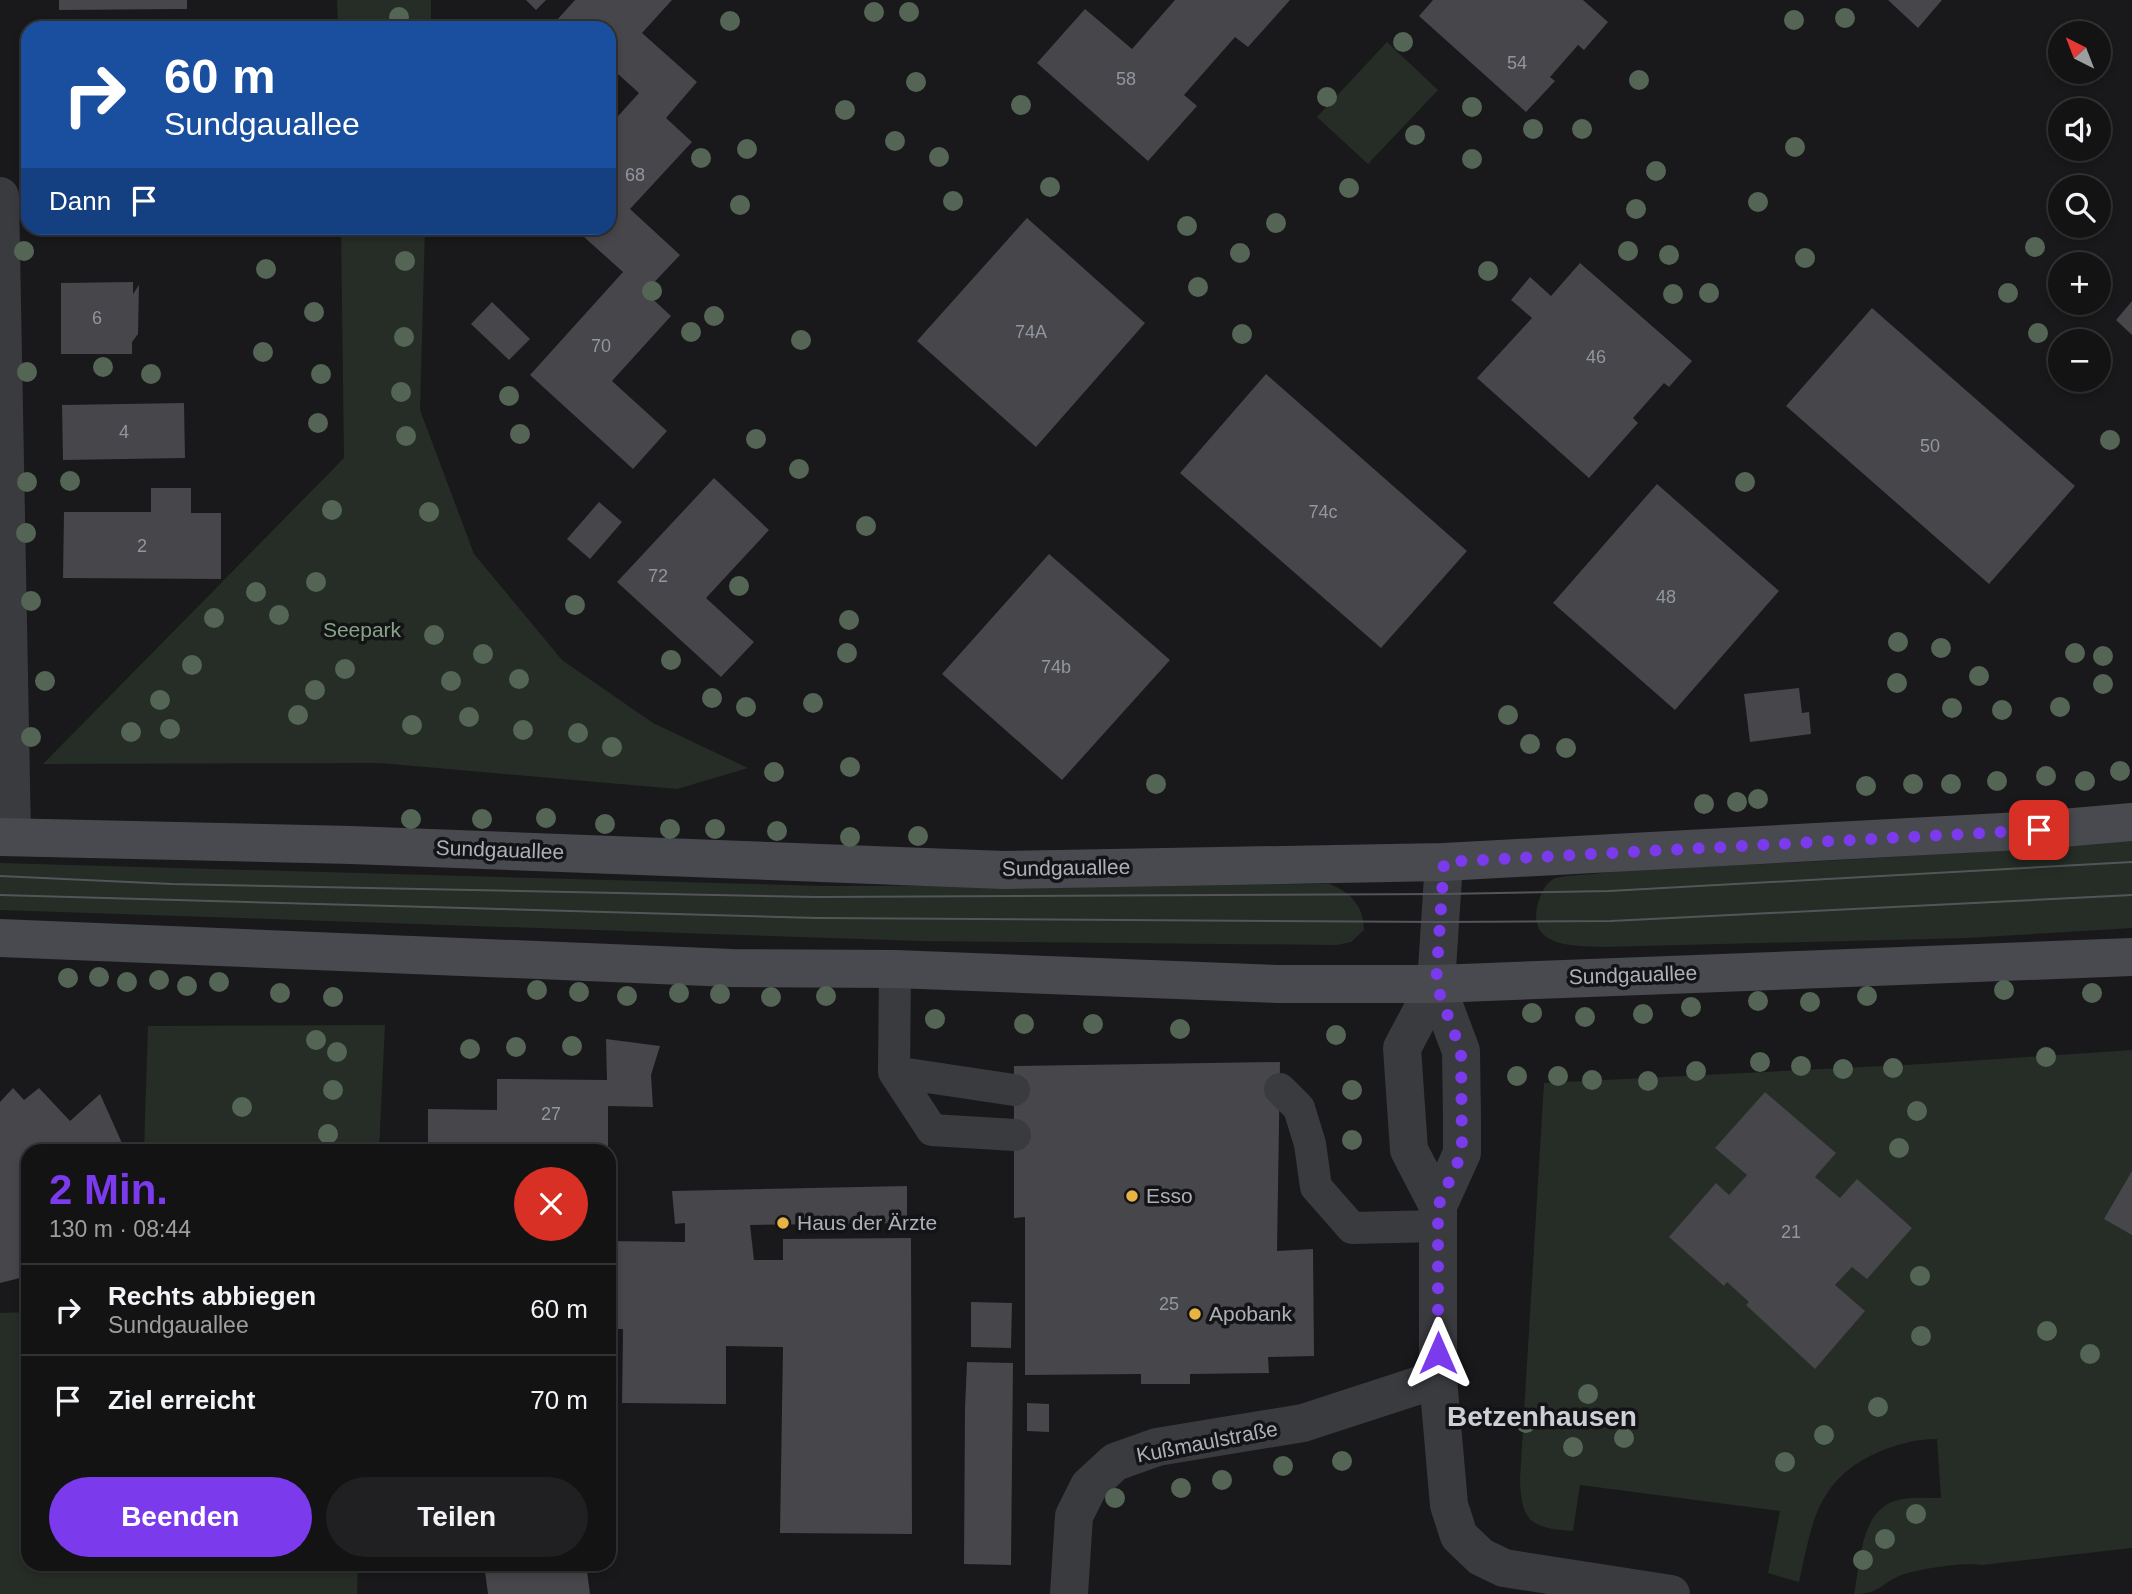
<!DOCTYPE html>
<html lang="de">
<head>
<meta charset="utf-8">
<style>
	body { margin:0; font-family:Arial,sans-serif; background:#202022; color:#f1f3f6; height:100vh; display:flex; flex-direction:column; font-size:26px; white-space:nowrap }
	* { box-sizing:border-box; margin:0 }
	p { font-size:23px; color:#9d9ea0 }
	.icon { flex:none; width:38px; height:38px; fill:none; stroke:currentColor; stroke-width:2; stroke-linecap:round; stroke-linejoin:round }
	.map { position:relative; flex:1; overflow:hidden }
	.sheet { position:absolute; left:21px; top:1144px; width:595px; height:427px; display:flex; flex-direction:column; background:#131314; border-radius:21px; box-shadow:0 4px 10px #0003,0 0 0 2px #323234 }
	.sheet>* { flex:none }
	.hud { position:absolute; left:21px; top:21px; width:595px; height:214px; border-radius:21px; box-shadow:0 4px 10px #0003,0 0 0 2px #323234; background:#1a4fa0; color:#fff; overflow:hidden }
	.needle { width:46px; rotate:318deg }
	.controls { position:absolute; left:2048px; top:21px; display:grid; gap:14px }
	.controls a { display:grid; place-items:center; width:63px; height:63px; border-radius:50%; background:#131314; box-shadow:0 4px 10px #0003,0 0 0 2px #323234; font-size:35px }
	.pin { position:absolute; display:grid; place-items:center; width:60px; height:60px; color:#fff; margin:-30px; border-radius:14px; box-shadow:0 4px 10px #0006 }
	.me { position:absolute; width:77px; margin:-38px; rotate:0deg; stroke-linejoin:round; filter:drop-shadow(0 0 5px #0008) }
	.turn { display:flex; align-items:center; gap:24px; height:147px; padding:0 28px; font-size:32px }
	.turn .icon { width:91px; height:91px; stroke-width:2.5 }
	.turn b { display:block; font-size:49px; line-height:60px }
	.then { display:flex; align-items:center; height:66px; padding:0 28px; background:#0003; gap:14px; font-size:26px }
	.round { display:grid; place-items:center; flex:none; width:74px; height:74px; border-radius:37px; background:#202022 }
	.head { display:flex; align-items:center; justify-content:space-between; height:119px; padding:0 28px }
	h1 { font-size:42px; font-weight:700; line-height:52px; color:#7c3aed }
	.primary-button { display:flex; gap:14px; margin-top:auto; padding:14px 28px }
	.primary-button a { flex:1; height:80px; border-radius:42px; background:#7c3aed; color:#fff; font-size:28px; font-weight:700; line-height:80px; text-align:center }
	.primary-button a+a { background:#202022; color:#f1f3f6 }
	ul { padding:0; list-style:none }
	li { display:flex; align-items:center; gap:21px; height:91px; padding:0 28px; border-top:2px solid #323234 }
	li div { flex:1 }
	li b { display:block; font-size:26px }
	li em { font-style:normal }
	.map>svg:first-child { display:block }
	.green { fill:#252d26 }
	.building { fill:#46464b }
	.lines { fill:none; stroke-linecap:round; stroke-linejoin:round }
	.lane { stroke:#3a3b3f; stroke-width:32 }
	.street { stroke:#3a3b3f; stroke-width:38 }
	.secondary { stroke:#484a4f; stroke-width:38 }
	.tram { stroke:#53555a; stroke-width:2 }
	.tree { fill:#546556 }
	.route { stroke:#7c3aed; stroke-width:12; stroke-dasharray:0 21.6 }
	.poi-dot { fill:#e7b444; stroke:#141416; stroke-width:2.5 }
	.labels { text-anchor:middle; stroke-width:7; stroke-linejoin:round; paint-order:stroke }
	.number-label { font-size:18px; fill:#92969e }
	.park-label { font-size:21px; fill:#84a387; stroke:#141416 }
	.street-label { font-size:21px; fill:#acb0b9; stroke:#141416 }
	.poi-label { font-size:21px; fill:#acb0b9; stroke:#141416; text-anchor:start }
	.district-label { font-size:28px; font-weight:bold; fill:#cdcfd6; stroke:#141416 }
</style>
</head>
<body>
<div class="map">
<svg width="2132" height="1594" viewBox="0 0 2132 1594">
	<rect width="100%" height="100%" fill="#19191b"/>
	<path class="green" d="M337,0H431V28H338Z
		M1387,42L1438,90L1368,164L1317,117Z
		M341,228H425L420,410L474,554L562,660L653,723L748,768L677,789L380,763L43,764L344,458Z
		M2132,840V928L1968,938L1602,947C1572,946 1526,947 1538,903C1541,894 1546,881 1556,878C1567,875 1582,875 1593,874C1642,868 1692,868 1741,865C1872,859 2002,851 2132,840Z
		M0,863L825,886L1330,884C1352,894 1363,905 1364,930L1351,942L1337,945L921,941L0,910Z
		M385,1025L379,1151H144L148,1026Z
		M2132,1050V1548L1982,1565C1965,1562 1915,1569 1899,1576C1880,1585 1878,1594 1854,1594C1860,1565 1860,1515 1892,1502C1907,1496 1926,1498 1941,1498L1937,1439C1915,1439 1894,1445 1874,1454C1816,1482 1812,1524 1799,1582L1768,1573L1780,1511L1580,1485L1573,1531C1532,1528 1521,1523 1520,1479L1544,1083L1922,1064Z
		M28,1312V1564L358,1565L357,1594H0V1313Z"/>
	<path class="building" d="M59,0H187V9L59,10Z
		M526,0H546L536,10Z
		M575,0H672L642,33L697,82L666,118L692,142L630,209L680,255L645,292L671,316L612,381L667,431L633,469L530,375L623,272L574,228H609V126L639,93L609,66V28H566L557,20Z
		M1175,0H1290L1248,47L1235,37L1184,95L1197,106L1148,161L1037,63L1085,9L1132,49Z
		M1433,0H1583L1608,22L1584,50L1578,45L1550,77L1555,81L1526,112L1419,16Z
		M1888,0H1942L1918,28Z
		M1027,218L1145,323L1036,447L917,341Z
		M1580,263L1692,361L1669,387L1664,383L1633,418L1638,423L1589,478L1477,378L1532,318L1511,300L1530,277L1551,296Z
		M133,282V294L139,285L138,334L132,342V354H61V283Z
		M2132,301V335L2116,320Z
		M492,302L530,339L509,360L471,324Z
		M1872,308L2075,486L1989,584L1786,406Z
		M1266,374L1467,551L1381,648L1180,473Z
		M184,403L185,458L63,460L62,405Z
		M714,478L769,530L706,598L754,642L721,677L617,582Z
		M1657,484L1779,591L1675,710L1553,603Z
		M151,488H191V513H221V579L63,578L64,512H151Z
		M599,502L622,522L590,559L567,539Z
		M1049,554L1170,660L1062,780L942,674Z
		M1799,688L1802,713L1809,712L1811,734L1750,742L1744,694Z
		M606,1039L660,1046L651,1075L653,1107L608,1106V1152H428V1109L497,1110V1079L607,1080Z
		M1280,1062L1277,1251L1313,1249L1314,1356L1268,1357L1269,1373L1190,1374V1384H1141V1374L1025,1375V1217L1014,1218V1066Z
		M13,1088L24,1100L39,1088L70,1121L100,1094L126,1152H28V1276L0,1283V1102Z
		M1765,1092L1836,1153L1815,1177L1840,1198L1857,1179L1912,1228L1867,1279L1852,1267L1835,1285L1865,1311L1815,1369L1746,1305L1749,1302L1727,1282L1724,1286L1669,1237L1716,1183L1729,1195L1747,1175L1715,1148Z
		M2132,1171V1235L2104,1219Z
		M907,1186V1223L750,1225L754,1260H783V1239L911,1238L912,1534L780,1533L783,1347L726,1346V1404L622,1403L623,1329H609V1241L685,1242V1223L675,1224L672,1191Z
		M609,1204H617V1234H609Z
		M971,1302L1012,1303L1011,1348L971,1347Z
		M967,1362L1013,1363L1011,1565L964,1564L965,1408Z
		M1027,1403L1049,1404V1432L1027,1431Z
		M484,1564H586L590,1594H488Z"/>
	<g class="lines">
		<path class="lane" d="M895,969L894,1072L932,1130L1015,1135
			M894,1072L1014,1090
			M1280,1089L1299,1108L1310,1144L1316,1187L1352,1228L1438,1226"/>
		<path class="street" d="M0,196L12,837
			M1436,984L1461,1051L1462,1119V1153L1438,1206V1379L1449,1505L1459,1536L1481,1557L1504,1568L1671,1594
			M1438,1206L1409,1150L1402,1048L1436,984L1444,862
			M1069,1594L1074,1516L1089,1486L1115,1462L1157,1447L1303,1423L1438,1379"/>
		<path class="secondary" d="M0,837L351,845L1004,870L1444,862L2039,830L2132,822
			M0,938L731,968L895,969L1277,984H1436L2132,957"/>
		<path class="tram" d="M0,876L172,884L816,897L1442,894L1609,891L2132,862
			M0,895L817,918L1440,922L1611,921L2132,895"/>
	</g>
	<g class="tree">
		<circle cx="874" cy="12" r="10"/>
		<circle cx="909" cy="12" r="10"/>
		<circle cx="399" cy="17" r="10"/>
		<circle cx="1845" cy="18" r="10"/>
		<circle cx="1794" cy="20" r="10"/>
		<circle cx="730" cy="21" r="10"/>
		<circle cx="1403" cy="42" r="10"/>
		<circle cx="1639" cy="80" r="10"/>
		<circle cx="916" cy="82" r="10"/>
		<circle cx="1327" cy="97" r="10"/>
		<circle cx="1021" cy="105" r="10"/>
		<circle cx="1472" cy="107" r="10"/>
		<circle cx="845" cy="110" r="10"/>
		<circle cx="1533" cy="129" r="10"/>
		<circle cx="1582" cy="129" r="10"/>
		<circle cx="1415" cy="135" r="10"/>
		<circle cx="895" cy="141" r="10"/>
		<circle cx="1795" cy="147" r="10"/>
		<circle cx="747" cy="149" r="10"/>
		<circle cx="939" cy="157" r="10"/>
		<circle cx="701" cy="158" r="10"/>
		<circle cx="1472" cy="159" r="10"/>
		<circle cx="1656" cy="171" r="10"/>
		<circle cx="1050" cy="187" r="10"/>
		<circle cx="1349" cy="188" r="10"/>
		<circle cx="953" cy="201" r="10"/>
		<circle cx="1758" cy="202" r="10"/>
		<circle cx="740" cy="205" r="10"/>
		<circle cx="1636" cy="209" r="10"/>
		<circle cx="1276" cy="223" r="10"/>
		<circle cx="1187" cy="226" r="10"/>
		<circle cx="2035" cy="247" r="10"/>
		<circle cx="24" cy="251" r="10"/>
		<circle cx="1628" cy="251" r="10"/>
		<circle cx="1240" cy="253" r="10"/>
		<circle cx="1669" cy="255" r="10"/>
		<circle cx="1805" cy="258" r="10"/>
		<circle cx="405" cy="261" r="10"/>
		<circle cx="266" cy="269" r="10"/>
		<circle cx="1488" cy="271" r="10"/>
		<circle cx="1198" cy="287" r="10"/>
		<circle cx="652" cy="291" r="10"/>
		<circle cx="1709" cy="293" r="10"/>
		<circle cx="2008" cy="293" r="10"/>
		<circle cx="1673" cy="294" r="10"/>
		<circle cx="314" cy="312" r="10"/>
		<circle cx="714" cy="316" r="10"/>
		<circle cx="691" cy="332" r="10"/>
		<circle cx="2038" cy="333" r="10"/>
		<circle cx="1242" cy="334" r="10"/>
		<circle cx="404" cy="337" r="10"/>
		<circle cx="801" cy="340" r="10"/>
		<circle cx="263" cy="352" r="10"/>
		<circle cx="103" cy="367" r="10"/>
		<circle cx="27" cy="372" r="10"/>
		<circle cx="151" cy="374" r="10"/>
		<circle cx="321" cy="374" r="10"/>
		<circle cx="401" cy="392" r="10"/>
		<circle cx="509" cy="396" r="10"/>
		<circle cx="318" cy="423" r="10"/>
		<circle cx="520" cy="434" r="10"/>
		<circle cx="406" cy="436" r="10"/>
		<circle cx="756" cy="439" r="10"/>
		<circle cx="2110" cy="440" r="10"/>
		<circle cx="799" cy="469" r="10"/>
		<circle cx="70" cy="481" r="10"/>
		<circle cx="27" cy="482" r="10"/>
		<circle cx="1745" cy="482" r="10"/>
		<circle cx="332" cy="510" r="10"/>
		<circle cx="429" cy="512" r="10"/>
		<circle cx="866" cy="526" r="10"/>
		<circle cx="26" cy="533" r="10"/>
		<circle cx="316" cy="582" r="10"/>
		<circle cx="739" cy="586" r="10"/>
		<circle cx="256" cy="592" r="10"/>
		<circle cx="31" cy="601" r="10"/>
		<circle cx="575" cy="605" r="10"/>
		<circle cx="279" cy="615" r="10"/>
		<circle cx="214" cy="618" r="10"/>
		<circle cx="849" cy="620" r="10"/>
		<circle cx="434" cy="635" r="10"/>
		<circle cx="1898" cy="642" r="10"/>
		<circle cx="1941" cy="648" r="10"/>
		<circle cx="847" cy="653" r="10"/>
		<circle cx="2075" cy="653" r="10"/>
		<circle cx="483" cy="654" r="10"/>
		<circle cx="2103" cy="656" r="10"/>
		<circle cx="671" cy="660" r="10"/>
		<circle cx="192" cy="665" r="10"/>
		<circle cx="345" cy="669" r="10"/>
		<circle cx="1979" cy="676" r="10"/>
		<circle cx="519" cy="679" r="10"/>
		<circle cx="45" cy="681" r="10"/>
		<circle cx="451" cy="681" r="10"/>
		<circle cx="1897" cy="683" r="10"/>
		<circle cx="2103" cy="684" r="10"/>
		<circle cx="315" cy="690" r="10"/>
		<circle cx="712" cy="698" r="10"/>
		<circle cx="160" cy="700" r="10"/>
		<circle cx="813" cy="703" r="10"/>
		<circle cx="746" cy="707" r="10"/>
		<circle cx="2060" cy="707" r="10"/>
		<circle cx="1952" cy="708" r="10"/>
		<circle cx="2002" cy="710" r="10"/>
		<circle cx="298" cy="715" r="10"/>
		<circle cx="1508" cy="715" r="10"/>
		<circle cx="469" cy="717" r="10"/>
		<circle cx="412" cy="725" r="10"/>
		<circle cx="170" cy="729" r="10"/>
		<circle cx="523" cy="730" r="10"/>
		<circle cx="131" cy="732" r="10"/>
		<circle cx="578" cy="733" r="10"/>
		<circle cx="31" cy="737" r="10"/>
		<circle cx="1530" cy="744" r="10"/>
		<circle cx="612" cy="747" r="10"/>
		<circle cx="1566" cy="748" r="10"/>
		<circle cx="850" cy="767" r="10"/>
		<circle cx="2120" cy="771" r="10"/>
		<circle cx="774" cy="772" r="10"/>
		<circle cx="2046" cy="776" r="10"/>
		<circle cx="1997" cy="781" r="10"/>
		<circle cx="2085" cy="781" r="10"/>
		<circle cx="1156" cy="784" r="10"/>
		<circle cx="1913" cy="784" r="10"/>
		<circle cx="1951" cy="784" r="10"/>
		<circle cx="1866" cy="786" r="10"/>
		<circle cx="1758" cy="799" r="10"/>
		<circle cx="1737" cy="802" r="10"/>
		<circle cx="1704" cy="804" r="10"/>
		<circle cx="546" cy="818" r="10"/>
		<circle cx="411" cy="819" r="10"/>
		<circle cx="482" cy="819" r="10"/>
		<circle cx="605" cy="824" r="10"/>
		<circle cx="670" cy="829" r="10"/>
		<circle cx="715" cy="829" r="10"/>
		<circle cx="777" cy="831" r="10"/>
		<circle cx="918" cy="836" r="10"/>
		<circle cx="850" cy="837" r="10"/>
		<circle cx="99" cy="977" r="10"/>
		<circle cx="68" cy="978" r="10"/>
		<circle cx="159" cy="980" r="10"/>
		<circle cx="127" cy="982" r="10"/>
		<circle cx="219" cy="982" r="10"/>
		<circle cx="187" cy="986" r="10"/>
		<circle cx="537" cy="990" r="10"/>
		<circle cx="2004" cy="990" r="10"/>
		<circle cx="579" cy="992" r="10"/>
		<circle cx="280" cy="993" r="10"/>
		<circle cx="679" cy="993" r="10"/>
		<circle cx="2092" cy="993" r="10"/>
		<circle cx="720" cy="994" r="10"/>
		<circle cx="627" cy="996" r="10"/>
		<circle cx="826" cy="996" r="10"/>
		<circle cx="1867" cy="996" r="10"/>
		<circle cx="333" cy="997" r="10"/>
		<circle cx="771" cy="997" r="10"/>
		<circle cx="1758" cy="1001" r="10"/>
		<circle cx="1810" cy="1002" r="10"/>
		<circle cx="1691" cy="1007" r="10"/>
		<circle cx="1532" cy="1013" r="10"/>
		<circle cx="1643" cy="1014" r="10"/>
		<circle cx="1585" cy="1017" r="10"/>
		<circle cx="935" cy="1019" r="10"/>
		<circle cx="1024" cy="1024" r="10"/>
		<circle cx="1093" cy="1024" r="10"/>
		<circle cx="1180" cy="1029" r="10"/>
		<circle cx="1336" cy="1035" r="10"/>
		<circle cx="316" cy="1040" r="10"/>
		<circle cx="572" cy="1046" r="10"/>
		<circle cx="516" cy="1047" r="10"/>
		<circle cx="470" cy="1049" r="10"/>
		<circle cx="337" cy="1052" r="10"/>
		<circle cx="2046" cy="1057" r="10"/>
		<circle cx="1760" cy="1062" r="10"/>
		<circle cx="1801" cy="1066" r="10"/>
		<circle cx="1893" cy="1068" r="10"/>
		<circle cx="1843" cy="1069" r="10"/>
		<circle cx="1696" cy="1071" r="10"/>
		<circle cx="1517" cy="1076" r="10"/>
		<circle cx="1558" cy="1076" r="10"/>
		<circle cx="1592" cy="1080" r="10"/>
		<circle cx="1648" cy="1081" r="10"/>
		<circle cx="333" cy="1090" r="10"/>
		<circle cx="1352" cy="1090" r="10"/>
		<circle cx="242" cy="1107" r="10"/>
		<circle cx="1917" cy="1111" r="10"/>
		<circle cx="328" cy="1134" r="10"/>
		<circle cx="1352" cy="1140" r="10"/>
		<circle cx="1899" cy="1148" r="10"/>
		<circle cx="1920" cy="1276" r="10"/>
		<circle cx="2047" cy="1331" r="10"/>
		<circle cx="1921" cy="1336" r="10"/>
		<circle cx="2090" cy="1354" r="10"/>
		<circle cx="1588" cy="1394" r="10"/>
		<circle cx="1878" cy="1407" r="10"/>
		<circle cx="1526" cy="1423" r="10"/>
		<circle cx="1824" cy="1435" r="10"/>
		<circle cx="1624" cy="1438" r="10"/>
		<circle cx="1573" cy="1447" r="10"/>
		<circle cx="1342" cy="1461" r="10"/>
		<circle cx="1785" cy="1462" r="10"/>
		<circle cx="1283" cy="1466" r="10"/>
		<circle cx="1222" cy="1480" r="10"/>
		<circle cx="1181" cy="1488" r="10"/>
		<circle cx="1115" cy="1498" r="10"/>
		<circle cx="1916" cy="1514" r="10"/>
		<circle cx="1885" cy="1539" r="10"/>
		<circle cx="1863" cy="1560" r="10"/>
	</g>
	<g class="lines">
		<path class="route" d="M1438,1353V1206L1462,1153L1461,1051L1436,984L1444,862L2039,830"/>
	</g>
	<g class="poi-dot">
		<circle cx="1132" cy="1196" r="7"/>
		<circle cx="783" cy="1223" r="7"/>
		<circle cx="1195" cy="1314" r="7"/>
	</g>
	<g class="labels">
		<g class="number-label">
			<text x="1517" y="69">54</text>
			<text x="1126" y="85">58</text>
			<text x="635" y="181">68</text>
			<text x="97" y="324">6</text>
			<text x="1031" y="338">74A</text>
			<text x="601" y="352">70</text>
			<text x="1596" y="363">46</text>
			<text x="124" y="438">4</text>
			<text x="1930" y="452">50</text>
			<text x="1323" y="518">74c</text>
			<text x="142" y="552">2</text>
			<text x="658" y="582">72</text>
			<text x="1666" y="603">48</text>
			<text x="1056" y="673">74b</text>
			<text x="551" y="1120">27</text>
			<text x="1791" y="1238">21</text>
			<text x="1169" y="1310">25</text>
		</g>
		<g class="park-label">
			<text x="362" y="637">Seepark</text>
		</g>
		<g class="street-label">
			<text transform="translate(500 850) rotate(2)" y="7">Sundgauallee</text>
			<text transform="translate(1066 868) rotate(-1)" y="7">Sundgauallee</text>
			<text transform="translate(1633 975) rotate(-2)" y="7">Sundgauallee</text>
			<text transform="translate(1207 1442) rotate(-11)" y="7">Kußmaulstraße</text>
		</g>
		<g class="poi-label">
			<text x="1146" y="1203">Esso</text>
			<text x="797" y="1230">Haus der Ärzte</text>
			<text x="1209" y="1321">Apobank</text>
		</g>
		<g class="district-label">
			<text x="1542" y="1426">Betzenhausen</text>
		</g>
	</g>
</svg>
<div class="controls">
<a><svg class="needle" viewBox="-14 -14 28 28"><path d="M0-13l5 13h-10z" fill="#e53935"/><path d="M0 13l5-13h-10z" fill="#9d9ea0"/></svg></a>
<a><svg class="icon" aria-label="sound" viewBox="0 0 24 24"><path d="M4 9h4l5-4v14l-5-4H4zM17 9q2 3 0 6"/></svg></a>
<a><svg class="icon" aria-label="search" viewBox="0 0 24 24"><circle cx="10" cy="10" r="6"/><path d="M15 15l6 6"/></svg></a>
<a>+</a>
<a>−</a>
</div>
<div class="pin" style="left:2039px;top:830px;background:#d93025"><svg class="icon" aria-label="arrive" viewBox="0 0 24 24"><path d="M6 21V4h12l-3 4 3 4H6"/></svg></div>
<svg class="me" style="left:1438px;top:1353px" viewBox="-20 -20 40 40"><path d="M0-17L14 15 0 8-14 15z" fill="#7c3aed" stroke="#fff" stroke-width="4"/></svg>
<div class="hud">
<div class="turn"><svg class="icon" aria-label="right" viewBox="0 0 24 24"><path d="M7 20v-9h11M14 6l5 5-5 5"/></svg><div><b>60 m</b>Sundgauallee</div></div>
<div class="then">Dann<svg class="icon" aria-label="arrive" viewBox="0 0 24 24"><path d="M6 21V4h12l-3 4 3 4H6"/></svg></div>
</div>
<section class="sheet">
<div class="head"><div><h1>2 Min.</h1><p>130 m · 08:44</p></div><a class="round" style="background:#d93025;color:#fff"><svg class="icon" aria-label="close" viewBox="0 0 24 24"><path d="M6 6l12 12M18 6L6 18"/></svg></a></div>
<ul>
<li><svg class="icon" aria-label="right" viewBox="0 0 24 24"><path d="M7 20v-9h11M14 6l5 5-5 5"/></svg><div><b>Rechts abbiegen</b><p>Sundgauallee</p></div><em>60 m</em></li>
<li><svg class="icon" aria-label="arrive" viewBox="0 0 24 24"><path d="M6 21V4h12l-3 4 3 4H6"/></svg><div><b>Ziel erreicht</b></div><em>70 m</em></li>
</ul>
<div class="primary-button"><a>Beenden</a><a>Teilen</a></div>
</section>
</div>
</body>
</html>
